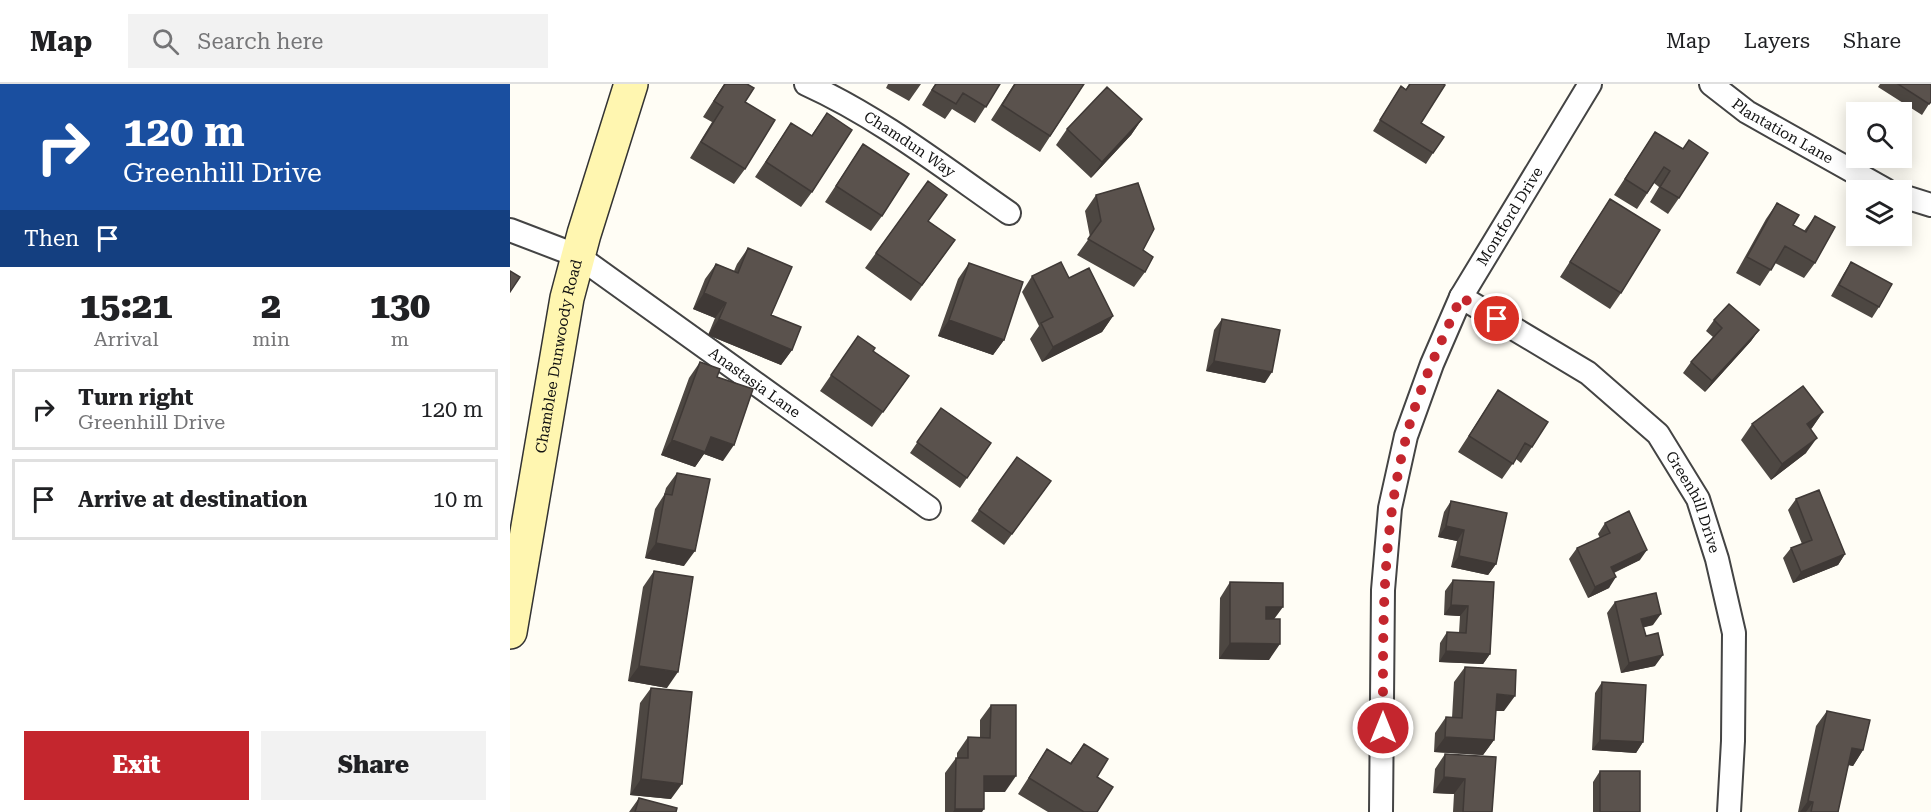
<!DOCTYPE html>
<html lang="en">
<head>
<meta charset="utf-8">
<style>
	body { margin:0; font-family:"Roboto Serif",serif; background:#f2f2f2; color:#202124; height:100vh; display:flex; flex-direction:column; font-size:22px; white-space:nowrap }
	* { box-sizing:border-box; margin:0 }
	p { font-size:20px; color:#757577 }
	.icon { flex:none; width:33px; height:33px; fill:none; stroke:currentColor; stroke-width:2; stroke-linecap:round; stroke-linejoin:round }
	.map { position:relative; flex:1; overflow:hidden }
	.sheet { display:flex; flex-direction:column; background:#fff; width:510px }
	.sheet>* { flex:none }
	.hud { background:#1a4fa0; color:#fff; overflow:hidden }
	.fabs { position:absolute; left:1336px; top:18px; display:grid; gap:12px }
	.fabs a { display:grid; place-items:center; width:66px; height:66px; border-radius:0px; background:#fff; box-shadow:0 3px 15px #0003; font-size:30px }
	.pin { position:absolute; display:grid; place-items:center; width:51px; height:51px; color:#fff; margin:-26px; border:3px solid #fff; border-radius:50%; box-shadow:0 2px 6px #0007 }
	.me { position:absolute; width:66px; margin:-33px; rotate:0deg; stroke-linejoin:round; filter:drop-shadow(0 0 4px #0008) }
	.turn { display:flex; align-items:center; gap:21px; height:126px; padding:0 24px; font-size:27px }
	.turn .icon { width:78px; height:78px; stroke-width:2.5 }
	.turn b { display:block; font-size:42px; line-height:51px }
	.then { display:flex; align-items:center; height:57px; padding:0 24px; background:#0003; gap:12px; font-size:22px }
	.eta { display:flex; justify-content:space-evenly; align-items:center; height:102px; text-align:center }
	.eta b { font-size:36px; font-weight:800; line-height:42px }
	.cta { display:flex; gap:12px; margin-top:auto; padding:12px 24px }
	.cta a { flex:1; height:69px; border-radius:0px; background:#c4262e; color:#fff; font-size:24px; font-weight:800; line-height:69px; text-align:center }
	.cta a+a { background:#f2f2f2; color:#202124 }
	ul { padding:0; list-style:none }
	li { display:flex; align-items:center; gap:18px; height:81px; margin:0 12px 9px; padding:0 12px; border:3px solid #e0e0e0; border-radius:0px }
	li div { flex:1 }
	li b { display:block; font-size:22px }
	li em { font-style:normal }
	header { display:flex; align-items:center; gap:36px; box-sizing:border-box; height:84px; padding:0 30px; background:#fff; border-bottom:2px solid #e0e0e0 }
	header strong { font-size:28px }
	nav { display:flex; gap:33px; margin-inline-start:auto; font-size:21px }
	.search { width:420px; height:54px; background:#f2f2f2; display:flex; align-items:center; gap:15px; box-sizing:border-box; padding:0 21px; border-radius:0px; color:#757577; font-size:22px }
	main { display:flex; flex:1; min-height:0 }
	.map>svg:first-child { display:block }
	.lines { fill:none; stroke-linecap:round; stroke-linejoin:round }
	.street-casing { stroke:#444; stroke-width:26 }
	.secondary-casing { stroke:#333; stroke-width:36 }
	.street { stroke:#fff; stroke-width:22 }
	.secondary { stroke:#fff6b0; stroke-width:33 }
	.wall { fill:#4d4742 }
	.shaded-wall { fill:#3f3936 }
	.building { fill:#5a524d; stroke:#3f3936; stroke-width:1.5 }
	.route { stroke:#c4262e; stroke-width:10; stroke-dasharray:0 18 }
	.labels { text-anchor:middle; stroke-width:6; stroke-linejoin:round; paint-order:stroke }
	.street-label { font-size:15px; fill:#111; stroke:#fff }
</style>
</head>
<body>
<header>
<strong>Map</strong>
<div class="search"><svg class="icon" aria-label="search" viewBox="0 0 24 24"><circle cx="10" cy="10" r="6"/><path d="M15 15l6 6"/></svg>Search here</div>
<nav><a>Map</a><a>Layers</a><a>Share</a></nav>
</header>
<main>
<section class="sheet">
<div class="hud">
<div class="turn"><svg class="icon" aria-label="right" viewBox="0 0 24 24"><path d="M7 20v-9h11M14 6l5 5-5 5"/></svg><div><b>120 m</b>Greenhill Drive</div></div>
<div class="then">Then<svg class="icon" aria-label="arrive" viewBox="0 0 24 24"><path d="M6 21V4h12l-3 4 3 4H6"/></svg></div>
</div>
<div class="eta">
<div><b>15:21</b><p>Arrival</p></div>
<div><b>2</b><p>min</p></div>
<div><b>130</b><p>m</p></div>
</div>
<ul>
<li><svg class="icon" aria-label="right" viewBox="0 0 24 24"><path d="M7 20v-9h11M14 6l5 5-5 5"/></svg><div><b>Turn right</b><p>Greenhill Drive</p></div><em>120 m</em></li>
<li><svg class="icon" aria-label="arrive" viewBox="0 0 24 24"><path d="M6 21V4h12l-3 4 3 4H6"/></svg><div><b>Arrive at destination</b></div><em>10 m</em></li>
</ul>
<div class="cta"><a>Exit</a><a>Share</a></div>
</section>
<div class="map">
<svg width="1421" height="728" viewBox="0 0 1421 728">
	<rect width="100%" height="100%" fill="#fffdf5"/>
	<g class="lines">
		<defs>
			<g id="street">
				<path id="s1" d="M296,0C369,33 434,84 499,129"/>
				<path id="s2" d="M1201,0L1237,28L1376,106"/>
				<path d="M1392,112L1421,121"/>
				<path id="s3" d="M0,146L68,172L419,424"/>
				<path id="s4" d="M951,213L1078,289L1148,350L1188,415L1207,475L1224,549L1223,657L1219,728"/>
				<path id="s5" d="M871,728L873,506L880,424L896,352L922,280L951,213L1080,0"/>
			</g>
			<g id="secondary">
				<path id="s6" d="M0,548L57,214L74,150L121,0"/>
			</g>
		</defs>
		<use href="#street" class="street-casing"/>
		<use href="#secondary" class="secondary-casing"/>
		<use href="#street" class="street"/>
		<use href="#secondary" class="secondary"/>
	</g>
	<path class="wall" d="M214,0H237L235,18V85L224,100L180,74L202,38L193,33Z
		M378,0H411L399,17L376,4Z
		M425,0H490L465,39L442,25L435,35L412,21Z
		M504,0H574L530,68L481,36Z
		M899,0H933L911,39L923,69L916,80L863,47L891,2L896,5Z
		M1370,0H1421L1419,20L1412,31L1368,3Z
		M317,29L302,108L291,123L245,93L281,39L301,52Z
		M632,35L621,51L581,94L546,61L557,45Z
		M1145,48L1173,65L1179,56L1169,114L1158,130L1140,118L1149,103L1144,99L1127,125L1104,111Z
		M353,60L372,132L361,147L315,118Z
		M418,97V137L445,156L401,217L355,184Z
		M586,111L633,166L635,188L624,203L567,171L580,153L575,127Z
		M1100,115L1111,209L1100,225L1050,193Z
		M1267,119L1283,141L1294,147L1305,132V179L1294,194L1265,179L1250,202L1226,189L1256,135Z
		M238,164L261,231L282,266L271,281L198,251L205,234L183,225L195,195L206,180L224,187L227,180Z
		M1341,178L1369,223L1362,234L1321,212L1334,189Z
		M459,179L494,256L483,271L428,252L448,195Z
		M522,192L559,194L603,232L592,248L532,278L520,255L529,242L512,208Z
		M712,235L755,299L696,287L704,246Z
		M1204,236L1249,246L1241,257L1195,308L1173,289L1181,278L1203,253L1196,247Z
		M348,252L363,267L399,292L362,343L310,307Z
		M190,278L207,293L213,377L194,370L185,383L151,371L179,294Z
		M988,306L1022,363L1011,379L1006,375L992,395L948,368Z
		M431,324L481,359L450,404L400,369Z
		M1313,328L1301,345L1296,369L1261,396L1231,356L1242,340Z
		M507,373L541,397L494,461L461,437Z
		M167,389L174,482L135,474L145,425L154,411L156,404Z
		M1286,415L1335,470L1328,481L1283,499L1273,474L1281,464L1292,460L1278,426Z
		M941,417L986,480L978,491L941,483L947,457L928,453L934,428Z
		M1095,439L1130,476L1104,489L1099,504L1078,514L1059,475L1067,464L1090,454L1088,450Z
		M144,487L157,604L118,597L133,503Z
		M943,496L984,498L980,570L973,580L929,578L930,559L937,548L949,549L950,532L934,531L935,507Z
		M720,498L764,535L759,576L709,575L710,514Z
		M1105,518L1143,541L1133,543L1145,582L1111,589L1097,529Z
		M955,583L994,627H986L984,656L973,671L924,668L925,649L936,633L942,634L944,598Z
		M1092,598L1133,658L1126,669L1082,666L1085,609Z
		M141,604L161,715L120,711L130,619Z
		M481,621L495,708H474L472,728H435V689L446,674H447V669L458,653L470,654V636Z
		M1317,627L1353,666L1343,682L1338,681L1328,728H1288L1306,642Z
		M574,660L587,693V728H538L508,710L537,665L560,679Z
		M935,670L982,728H943L944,710L923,709L925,685Z
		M1090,687L1130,728H1083V698Z
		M129,714L166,728H119Z"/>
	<path class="shaded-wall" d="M632,35L621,51L581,94L592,78Z
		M194,209L216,219L205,234L183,225Z
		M603,232L592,248L532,278L543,263Z
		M209,235L282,266L271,281L198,251Z
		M439,236L494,256L483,271L428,252Z
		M1249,246L1241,257L1195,308L1202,297Z
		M704,277L762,288L755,299L696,287Z
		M1313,328L1302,344L1286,355L1297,340Z
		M201,353L224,361L213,377L194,370L185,383L151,371L162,356Z
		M1307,354L1296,369L1261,396L1272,380Z
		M936,442L954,446L947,457L928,453Z
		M146,459L185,467L174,482L135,474Z
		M1137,466L1130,476L1094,493L1101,483Z
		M1335,470L1328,481L1283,499L1291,488Z
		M949,472L986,480L978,491L941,483Z
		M1106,493L1099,504L1078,514L1085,503Z
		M941,521L958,522L950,532L934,531Z
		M756,523H773L762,538H745Z
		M1151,530L1143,541L1124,546L1131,535Z
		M720,559L770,560L759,576L709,575Z
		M936,567L980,570L973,580L929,578Z
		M1153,571L1145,582L1111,589L1119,579Z
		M129,582L168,588L157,604L118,597Z
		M987,610L1005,612L994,627L976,626Z
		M935,653L984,656L973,671L924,668Z
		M1090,656L1133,658L1126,669L1082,666Z
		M1342,664L1353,666L1343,682L1331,679Z
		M474,692H506L495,708H463Z
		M934,693L955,695L944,710L923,709Z
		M131,695L172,700L161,715L120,711Z
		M1298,717L1303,718L1296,728H1290Z
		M445,725H474L472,728H443Z"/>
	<path class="building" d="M215,0H237L244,4L235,18L265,36L235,85L191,58L213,23L204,17Z
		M426,0H490L476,23L453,9L446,20L422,6Z
		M505,0H574L540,52L492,21Z
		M900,0H933L935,1L911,39L934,53L923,69L870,36L891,2L896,6Z
		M1388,0H1421V18L1419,20Z
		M597,3L632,35L592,78L557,45Z
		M317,29L342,46L302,108L256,78L281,39L302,52Z
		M1145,48L1173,65L1179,56L1198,69L1169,114L1150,103L1160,87L1154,83L1137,109L1115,95Z
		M353,60L399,90L372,132L326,102Z
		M418,97L437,111L418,137L445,156L412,201L366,169Z
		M628,99L644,145L633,166L643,173L635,188L578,155L591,137L586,111Z
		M1100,115L1150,146L1111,209L1060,178Z
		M1267,119L1289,131L1283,141L1296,148L1305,132L1325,143L1305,179L1275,162L1261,186L1237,173Z
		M238,164L282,183L261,231L291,243L282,266L209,235L216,219L194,209L206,180L228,189Z
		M551,178L559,194L579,184L603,232L543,263L531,239L543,233L522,192Z
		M1341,178L1382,200L1369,223L1329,201Z
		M459,179L513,198L494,256L439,236Z
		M0,187L10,193L0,208Z
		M1219,220L1249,246L1202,297L1181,278L1212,244L1204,236Z
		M712,235L770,246L762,288L704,277Z
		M348,252L365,264L363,267L399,292L373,328L321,291Z
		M190,278L210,285L207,293L243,305L224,361L201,353L195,368L162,356Z
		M1293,302L1313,328L1297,340L1307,354L1272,380L1242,340Z
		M988,306L1038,338L1022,363L1015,359L1003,380L959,352Z
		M431,324L481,359L457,394L407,358Z
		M507,373L541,397L502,450L469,426Z
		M167,389L200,395L185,467L146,459L155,410L162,411Z
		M1309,406L1335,470L1291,488L1281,464L1302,456L1286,415Z
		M941,417L997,429L986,480L949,472L954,446L936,442Z
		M1119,427L1137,466L1101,483L1106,493L1085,503L1067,464L1100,449L1095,439Z
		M144,487L183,493L168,588L129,582Z
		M943,496L984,498L980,570L936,567L937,548L956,549L958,522L941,521Z
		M720,498L773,499V523H756V535H770V560L720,559Z
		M1146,509L1151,530L1131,535L1136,552L1148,549L1153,571L1119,579L1105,518Z
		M955,583L1006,586L1005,612L987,610L984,656L935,653L936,633L952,634Z
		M1092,598L1136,601L1133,658L1090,656Z
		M141,604L182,608L172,700L131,695Z
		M481,621H506V692H474V725H445L446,674H458V653L480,654Z
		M1317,627L1360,636L1353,666L1342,664L1328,728H1301L1303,718L1298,717Z
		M574,660L598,675L587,693L603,703L587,728H574L519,694L537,665L561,680Z
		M935,670L986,673L982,728H953L955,695L934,693Z
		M1090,687H1130V728H1090Z
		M129,714L167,724L166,728H125Z"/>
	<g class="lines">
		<path class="route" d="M873,644C873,544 871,452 896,354C908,305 931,259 951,213L987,235"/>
	</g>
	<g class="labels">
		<g class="street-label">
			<text dy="5" stroke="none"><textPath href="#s2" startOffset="86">Plantation Lane</textPath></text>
			<text dy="5" stroke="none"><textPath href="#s1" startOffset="120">Chamdun Way</textPath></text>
			<text dy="5" stroke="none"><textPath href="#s5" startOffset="622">Montford Drive</textPath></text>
			<text dy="5" stroke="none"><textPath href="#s6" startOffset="280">Chamblee Dunwoody Road</textPath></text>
			<text dy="5" stroke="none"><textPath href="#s3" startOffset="290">Anastasia Lane</textPath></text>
			<text dy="5" stroke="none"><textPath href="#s4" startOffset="318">Greenhill Drive</textPath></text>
		</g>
	</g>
</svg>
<div class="fabs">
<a><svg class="icon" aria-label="search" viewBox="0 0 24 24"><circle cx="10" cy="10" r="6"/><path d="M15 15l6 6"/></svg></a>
<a><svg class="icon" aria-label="layers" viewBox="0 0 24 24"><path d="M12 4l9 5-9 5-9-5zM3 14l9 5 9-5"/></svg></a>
</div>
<div class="pin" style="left:987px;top:235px;background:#d93025"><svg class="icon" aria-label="arrive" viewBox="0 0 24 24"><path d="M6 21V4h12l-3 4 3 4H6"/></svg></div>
<svg class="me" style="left:873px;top:644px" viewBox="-20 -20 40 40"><circle r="17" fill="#c4262e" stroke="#fff" stroke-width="3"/><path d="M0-11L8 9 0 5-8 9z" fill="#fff"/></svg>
</div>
</main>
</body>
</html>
